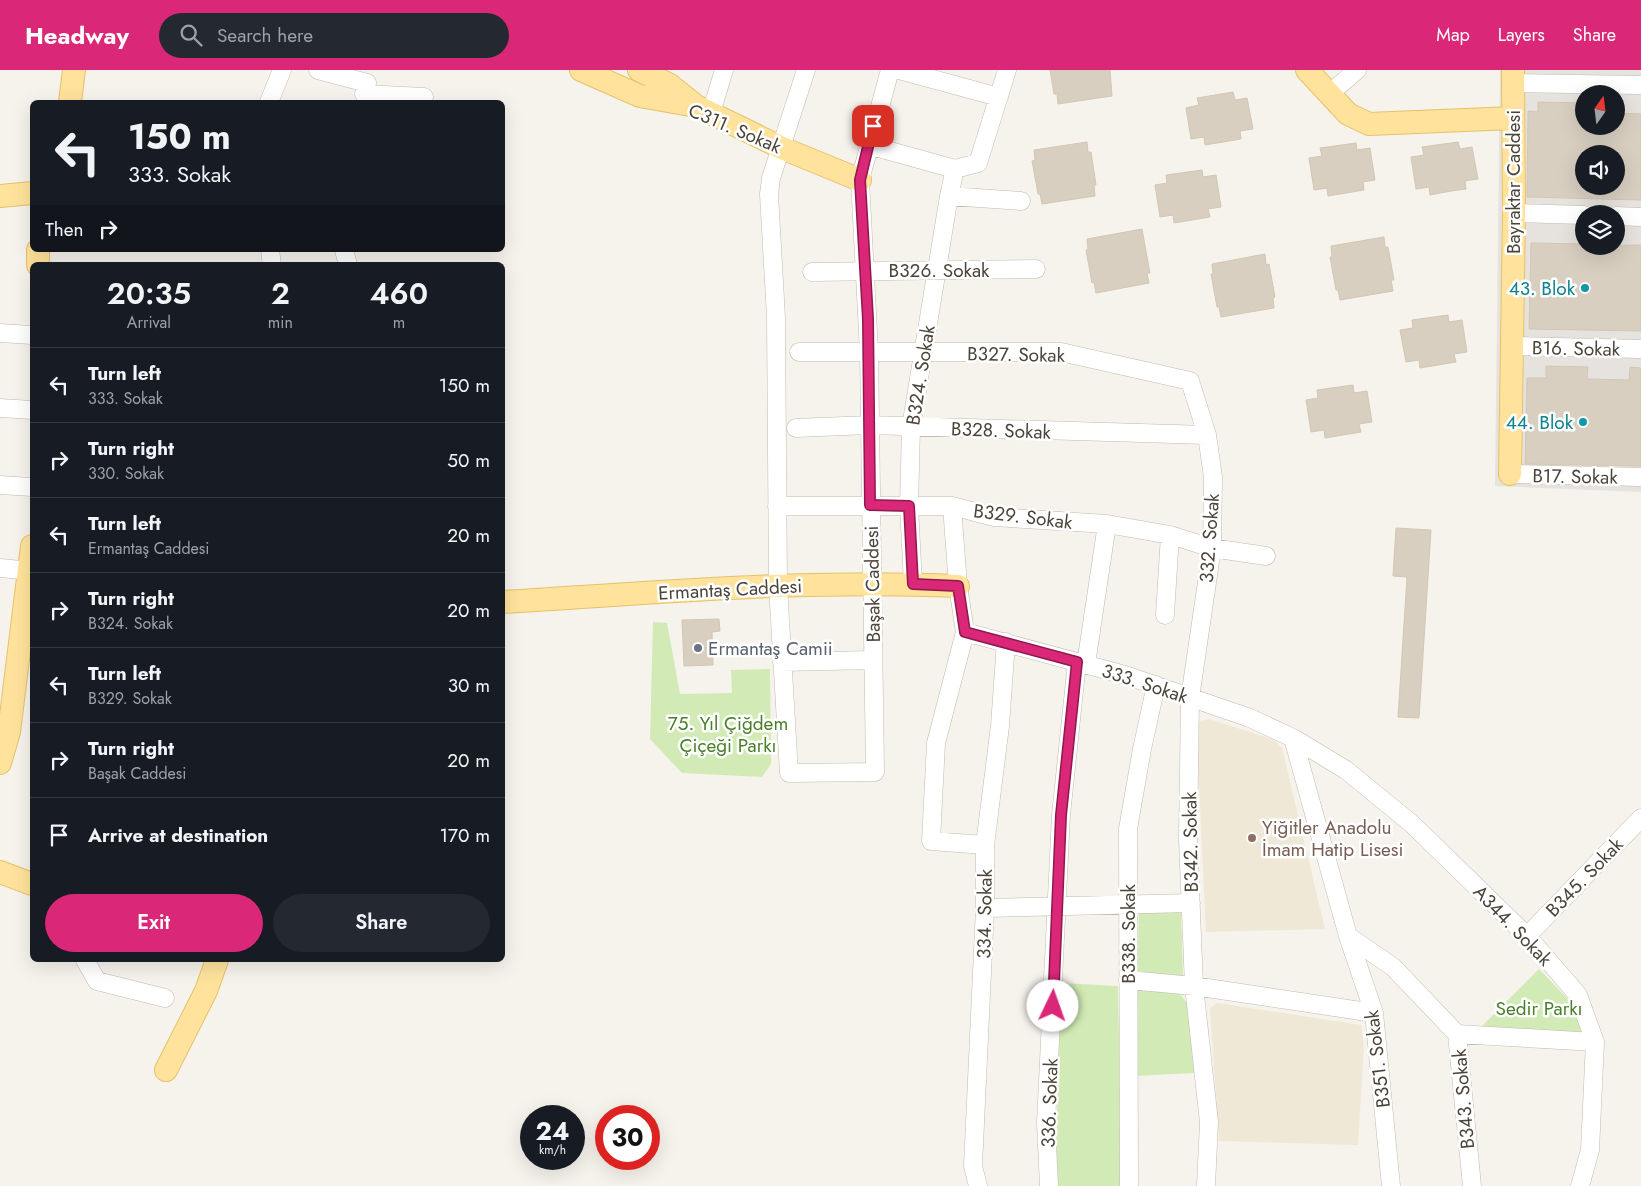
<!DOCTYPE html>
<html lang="en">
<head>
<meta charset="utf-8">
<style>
	body { margin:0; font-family:Jost,sans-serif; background:#242831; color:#f1f3f6; height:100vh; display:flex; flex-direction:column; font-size:19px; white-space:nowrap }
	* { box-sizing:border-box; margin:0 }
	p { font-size:16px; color:#9ea1a6 }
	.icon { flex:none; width:28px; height:28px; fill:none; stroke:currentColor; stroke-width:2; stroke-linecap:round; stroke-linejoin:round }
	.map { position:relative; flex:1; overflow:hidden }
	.side { position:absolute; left:30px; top:192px; width:475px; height:700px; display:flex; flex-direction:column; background:#171b24; border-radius:8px; box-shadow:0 5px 20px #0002 }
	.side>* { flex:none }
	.top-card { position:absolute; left:30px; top:30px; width:475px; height:152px; border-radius:8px; box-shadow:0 5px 20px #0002; background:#171b24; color:#f1f3f6; overflow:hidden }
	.needle { width:32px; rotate:14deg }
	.controls { position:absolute; left:1575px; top:15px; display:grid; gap:10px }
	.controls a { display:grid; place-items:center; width:50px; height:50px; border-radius:50%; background:#171b24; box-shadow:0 5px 20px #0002; font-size:25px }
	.speed { position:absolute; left:520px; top:1035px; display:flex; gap:10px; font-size:25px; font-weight:700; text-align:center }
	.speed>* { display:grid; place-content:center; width:65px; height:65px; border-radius:50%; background:#171b24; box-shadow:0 5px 20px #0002; line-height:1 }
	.speed small { font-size:12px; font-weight:400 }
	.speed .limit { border:8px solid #d22; background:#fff; color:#111 }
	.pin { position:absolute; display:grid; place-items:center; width:42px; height:42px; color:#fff; margin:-21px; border-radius:10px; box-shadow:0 2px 8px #0006 }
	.me { position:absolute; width:55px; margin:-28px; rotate:3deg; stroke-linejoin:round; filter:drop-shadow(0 0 4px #0008) }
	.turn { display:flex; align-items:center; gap:18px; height:105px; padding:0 15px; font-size:22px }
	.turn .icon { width:65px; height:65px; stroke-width:2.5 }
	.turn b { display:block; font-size:35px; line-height:42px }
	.then { display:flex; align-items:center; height:48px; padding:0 15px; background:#0003; gap:10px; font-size:19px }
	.eta { display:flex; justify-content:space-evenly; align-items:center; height:85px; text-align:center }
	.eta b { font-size:30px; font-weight:600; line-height:35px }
	.button { display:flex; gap:10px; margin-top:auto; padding:10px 15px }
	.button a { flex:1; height:58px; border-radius:30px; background:#db2777; color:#fff; font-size:20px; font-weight:600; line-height:58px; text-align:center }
	.button a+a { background:#242831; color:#f1f3f6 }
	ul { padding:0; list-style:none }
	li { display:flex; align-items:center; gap:15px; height:75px; padding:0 15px; border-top:1px solid #363941 }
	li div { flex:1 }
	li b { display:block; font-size:19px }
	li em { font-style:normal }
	header { display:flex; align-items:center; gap:30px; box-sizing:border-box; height:70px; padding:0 25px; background:#db2777; color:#fff }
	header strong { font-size:24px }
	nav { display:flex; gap:28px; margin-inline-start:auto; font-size:18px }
	.search { width:350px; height:45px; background:#242831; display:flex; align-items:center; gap:12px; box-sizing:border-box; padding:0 18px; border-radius:28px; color:#9ea1a6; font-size:19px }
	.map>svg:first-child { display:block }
	.industrial { fill:#e6e2dd; fill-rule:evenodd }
	.education { fill:#efe8d6 }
	.green { fill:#d2eab5 }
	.building { fill:#d8cfc1; stroke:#d3c7b4; fill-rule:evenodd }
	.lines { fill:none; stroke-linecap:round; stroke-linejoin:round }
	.minor-casing { stroke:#c2bbae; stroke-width:19 }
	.major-casing { stroke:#e6c16a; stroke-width:24 }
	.minor { stroke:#fff; stroke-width:18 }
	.major { stroke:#ffe39c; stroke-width:22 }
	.route-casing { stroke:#8e194d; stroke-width:12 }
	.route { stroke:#db2777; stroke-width:9 }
	.culture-dot { fill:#0f9aa8; stroke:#fff; stroke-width:2 }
	.worship-dot { fill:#6b7280; stroke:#fff; stroke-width:2 }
	.education-dot { fill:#8d6e63; stroke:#fff; stroke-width:2 }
	.labels { text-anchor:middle; stroke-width:5; stroke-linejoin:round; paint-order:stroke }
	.street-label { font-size:19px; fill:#4b4439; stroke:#fff }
	.culture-label { font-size:19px; fill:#0d838f; stroke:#fff; text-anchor:end }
	.worship-label { font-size:19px; fill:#5b616d; stroke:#fff; text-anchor:start }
	.park-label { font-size:19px; fill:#4a7f2a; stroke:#fff }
	.education-label { font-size:19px; fill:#785e54; stroke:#fff; text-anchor:start }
</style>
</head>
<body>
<header>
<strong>Headway</strong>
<div class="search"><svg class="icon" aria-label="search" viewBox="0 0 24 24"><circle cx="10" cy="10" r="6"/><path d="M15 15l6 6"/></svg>Search here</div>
<nav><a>Map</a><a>Layers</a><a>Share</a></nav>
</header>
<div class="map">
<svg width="1641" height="1116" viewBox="0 0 1641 1116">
	<rect width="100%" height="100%" fill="#f6f3ec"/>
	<path class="industrial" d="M1500,0H1641V422L1495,416ZM1584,24H1616V56H1584ZM1584,84H1616V116H1584ZM1584,144H1616V176H1584Z"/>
	<path class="education" d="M1209,649L1274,670L1282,678L1325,859L1206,862L1196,652Z
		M1217,933L1361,955L1364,975L1358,1075L1219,1071L1210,938Z"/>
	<path class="green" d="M653,552L667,553L680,624L732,623L731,600L770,599L771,694L762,707L682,703L650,669Z
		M1139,841H1181L1183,906L1137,902Z
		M1539,899L1567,928L1584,961L1570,968L1480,958Z
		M1061,913L1118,916L1122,1116H1055Z
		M1137,919L1177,920L1187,933L1195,1003L1134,1006Z"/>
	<path class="building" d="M1050,0H1110L1112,26L1058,34L1057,24H1054Z
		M1233,22L1235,30L1247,28L1253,59L1240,61L1241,69L1205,75L1204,67L1191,69L1186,38L1199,35L1197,28Z
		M1538,32L1584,33V56H1616V43L1641,44V130L1527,127L1528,41L1538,42ZM1584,84H1616V116H1584Z
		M1087,72L1088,82H1091L1096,115H1094L1095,126L1042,134L1040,124H1038L1032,91L1035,90L1034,80Z
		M1458,72L1460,79L1472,77L1478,109L1465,111L1466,119L1451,121L1430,125L1429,117L1416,119L1411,87L1424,85L1422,77Z
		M1356,73L1357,80L1370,78L1375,110L1363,112L1364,120L1328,126L1327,118L1314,120L1309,88L1322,86L1320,78Z
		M1202,100L1203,107L1216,105L1221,137L1208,139L1210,147L1174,153L1173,145L1160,147L1155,115L1167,113L1166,105Z
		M1142,159L1150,203H1147L1149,213L1096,223L1094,212L1092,213L1086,180L1088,179L1087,169Z
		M1384,167L1385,177H1388L1394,210H1391L1393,221L1340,230L1338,220H1336L1330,187H1332L1331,176Z
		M1531,173L1584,174V176L1641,175V261L1529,259Z
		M1265,184L1266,195L1269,194L1275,227L1273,228L1274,238L1221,247L1219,237H1217L1211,204H1213L1212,194Z
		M1448,245L1449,252L1462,250L1467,282L1454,284L1456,292L1420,298L1419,290L1406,292L1400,260L1413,258L1412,250Z
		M1546,296L1588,297L1587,309L1629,310L1630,297L1641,298V396L1525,394L1527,308H1546Z
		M1353,315L1354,323L1367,321L1372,352L1359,354L1361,362L1325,368L1324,360L1311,362L1306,330L1318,328L1317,320Z
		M1396,458L1431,460L1419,648L1398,647L1407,507L1393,506Z
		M719,549L720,561L712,562L713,595L684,596L682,550Z"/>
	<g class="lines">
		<defs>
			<path id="minor" d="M318,0L367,13
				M806,0L771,108L769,124L776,247L778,516L789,703L875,702L869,281L860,110L890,0
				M899,0L999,27
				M1514,13L1641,15
				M364,24L424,27
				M1329,24L1357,0
				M269,32L282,0
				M711,43L724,0
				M868,75L955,99
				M949,126L1021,131
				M1514,143L1584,145
				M1616,146L1641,147
				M270,180L272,195
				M344,180L348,195
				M812,202L1036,199
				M0,263L32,265
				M1512,276L1641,279
				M799,282H1061L1190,311L1207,365L1213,407L1212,478L1190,628L1188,769L1194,916L1209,1052L1206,1116
				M0,338L32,340
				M796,358L869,355L1207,365
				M1510,404L1641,407
				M0,415L32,417
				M777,436H952L994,447L1107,454L1170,465L1212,478L1266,486
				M952,436L958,516L965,562L936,673L931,771L985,775
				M0,498L31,501
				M913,514L909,436L911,357L949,126L955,99L978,93L1007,0
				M1165,545L1170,465
				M965,562L1125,605L1250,648L1293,668L1346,700L1412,754L1527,866L1578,925L1595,972L1590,1080L1580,1116
				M782,592L873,590
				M1086,594L1107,454
				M1293,668L1348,866L1393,897L1457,964L1472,1116
				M985,838L1191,833
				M1348,866L1374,943L1391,1116
				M1527,866L1641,748
				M85,890L97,911L165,928
				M1128,910L1194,916L1374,943
				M1457,964L1595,972
				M978,1116L973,1096L985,838V775L1000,656L1006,572
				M1049,1116L1046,1053L1061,745L1077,592
				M1129,1116L1128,759L1142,679L1156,615"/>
			<path id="major" d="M581,0L640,26L696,36L782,78L860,110
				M639,0L670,15L696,36
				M1307,0L1348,44L1369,54L1513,48
				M70,32L74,0
				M0,126L32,123
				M38,195V180
				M1510,404L1514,143L1513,0
				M502,532C654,523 806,509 958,516
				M0,693L9,662L32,476
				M0,802L32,814
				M166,1000L206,921L217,890"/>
		</defs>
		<use href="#minor" class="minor-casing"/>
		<use href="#major" class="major-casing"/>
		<use href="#minor" class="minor"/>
		<use href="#major" class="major"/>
	</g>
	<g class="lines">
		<defs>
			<path id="route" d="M873,56L860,110L868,249L870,435L909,436L913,514L958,516L965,562L1077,592L1061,745L1053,936"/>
		</defs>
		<use href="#route" class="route-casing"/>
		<use href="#route" class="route"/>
	</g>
	<g class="culture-dot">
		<circle cx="1585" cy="218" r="5"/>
		<circle cx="1583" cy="352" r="5"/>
	</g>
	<circle class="worship-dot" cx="698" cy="578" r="5"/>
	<circle class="education-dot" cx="1252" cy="768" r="5"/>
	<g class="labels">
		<g class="street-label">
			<text transform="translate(735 58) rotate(23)" y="7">C311. Sokak</text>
			<text transform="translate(1513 112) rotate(-90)" y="7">Bayraktar Caddesi</text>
			<text x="939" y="207">B326. Sokak</text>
			<text transform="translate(1576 278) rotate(1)" y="7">B16. Sokak</text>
			<text transform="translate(1016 284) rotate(1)" y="7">B327. Sokak</text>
			<text transform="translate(920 305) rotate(-81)" y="7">B324. Sokak</text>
			<text transform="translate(1001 360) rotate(2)" y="7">B328. Sokak</text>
			<text transform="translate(1575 406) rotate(1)" y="7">B17. Sokak</text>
			<text transform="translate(1023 446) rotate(7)" y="7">B329. Sokak</text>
			<text transform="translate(1209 468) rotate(-86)" y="7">332. Sokak</text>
			<text transform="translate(872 514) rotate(-91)" y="7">Başak Caddesi</text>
			<text transform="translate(730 519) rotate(-3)" y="7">Ermantaş Caddesi</text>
			<text transform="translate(1145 613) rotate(18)" y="7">333. Sokak</text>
			<text transform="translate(1190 772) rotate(-91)" y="7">B342. Sokak</text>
			<text transform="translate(1584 807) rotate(-46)" y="7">B345. Sokak</text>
			<text transform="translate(984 844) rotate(-89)" y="7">334. Sokak</text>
			<text transform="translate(1513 855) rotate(46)" y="7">A344. Sokak</text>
			<text transform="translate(1128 864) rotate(-90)" y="7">B338. Sokak</text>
			<text transform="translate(1377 989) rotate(-97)" y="7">B351. Sokak</text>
			<text transform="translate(1463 1029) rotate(-95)" y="7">B343. Sokak</text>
			<text transform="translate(1049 1033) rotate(-88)" y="7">336. Sokak</text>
		</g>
		<g class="culture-label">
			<text x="1575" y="225">43. Blok</text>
			<text x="1573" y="359">44. Blok</text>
		</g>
		<g class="worship-label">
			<text x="708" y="585">Ermantaş Camii</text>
		</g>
		<g class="park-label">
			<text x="728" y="660">75. Yıl Çiğdem<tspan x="728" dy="22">Çiçeği Parkı</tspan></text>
			<text x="1539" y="945">Sedir Parkı</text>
		</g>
		<g class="education-label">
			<text x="1262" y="764">Yiğitler Anadolu<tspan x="1262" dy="22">İmam Hatip Lisesi</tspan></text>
		</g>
	</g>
</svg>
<div class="controls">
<a><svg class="needle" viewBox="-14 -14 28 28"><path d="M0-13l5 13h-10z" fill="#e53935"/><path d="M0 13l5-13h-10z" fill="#9ea1a6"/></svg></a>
<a><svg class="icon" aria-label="sound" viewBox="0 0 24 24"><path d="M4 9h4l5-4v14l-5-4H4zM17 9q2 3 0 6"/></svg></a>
<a><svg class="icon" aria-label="layers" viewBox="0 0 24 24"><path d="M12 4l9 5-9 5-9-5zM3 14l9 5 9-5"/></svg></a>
</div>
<div class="speed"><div>24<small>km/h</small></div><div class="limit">30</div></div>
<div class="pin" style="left:873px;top:56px;background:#d93025"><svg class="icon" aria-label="arrive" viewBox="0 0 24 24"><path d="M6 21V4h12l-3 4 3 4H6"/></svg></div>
<svg class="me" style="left:1053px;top:936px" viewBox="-20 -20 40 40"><circle r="19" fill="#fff"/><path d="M0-13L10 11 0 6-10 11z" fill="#db2777"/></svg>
<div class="top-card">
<div class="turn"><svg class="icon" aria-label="left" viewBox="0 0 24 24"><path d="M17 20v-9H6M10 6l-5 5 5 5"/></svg><div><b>150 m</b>333. Sokak</div></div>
<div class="then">Then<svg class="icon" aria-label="right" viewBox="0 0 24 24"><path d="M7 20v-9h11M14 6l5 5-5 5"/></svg></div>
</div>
<section class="side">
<div class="eta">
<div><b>20:35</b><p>Arrival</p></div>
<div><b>2</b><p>min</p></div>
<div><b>460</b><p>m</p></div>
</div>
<ul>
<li><svg class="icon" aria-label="left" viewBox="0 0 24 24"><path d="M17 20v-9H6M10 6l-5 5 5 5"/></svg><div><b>Turn left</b><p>333. Sokak</p></div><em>150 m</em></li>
<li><svg class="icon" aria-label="right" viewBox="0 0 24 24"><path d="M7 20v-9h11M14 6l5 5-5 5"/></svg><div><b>Turn right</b><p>330. Sokak</p></div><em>50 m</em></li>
<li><svg class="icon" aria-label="left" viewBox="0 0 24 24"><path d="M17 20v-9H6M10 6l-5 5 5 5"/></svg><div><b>Turn left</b><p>Ermantaş Caddesi</p></div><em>20 m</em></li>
<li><svg class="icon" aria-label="right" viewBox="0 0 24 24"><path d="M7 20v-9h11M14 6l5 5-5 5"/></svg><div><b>Turn right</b><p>B324. Sokak</p></div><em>20 m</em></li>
<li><svg class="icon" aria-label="left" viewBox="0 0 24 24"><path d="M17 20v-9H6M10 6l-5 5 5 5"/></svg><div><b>Turn left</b><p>B329. Sokak</p></div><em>30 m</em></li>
<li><svg class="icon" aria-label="right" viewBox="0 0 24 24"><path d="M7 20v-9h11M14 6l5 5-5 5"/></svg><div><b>Turn right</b><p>Başak Caddesi</p></div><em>20 m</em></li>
<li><svg class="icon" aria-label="arrive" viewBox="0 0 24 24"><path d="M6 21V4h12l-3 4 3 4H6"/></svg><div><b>Arrive at destination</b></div><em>170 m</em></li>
</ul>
<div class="button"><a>Exit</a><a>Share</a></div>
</section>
</div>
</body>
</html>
